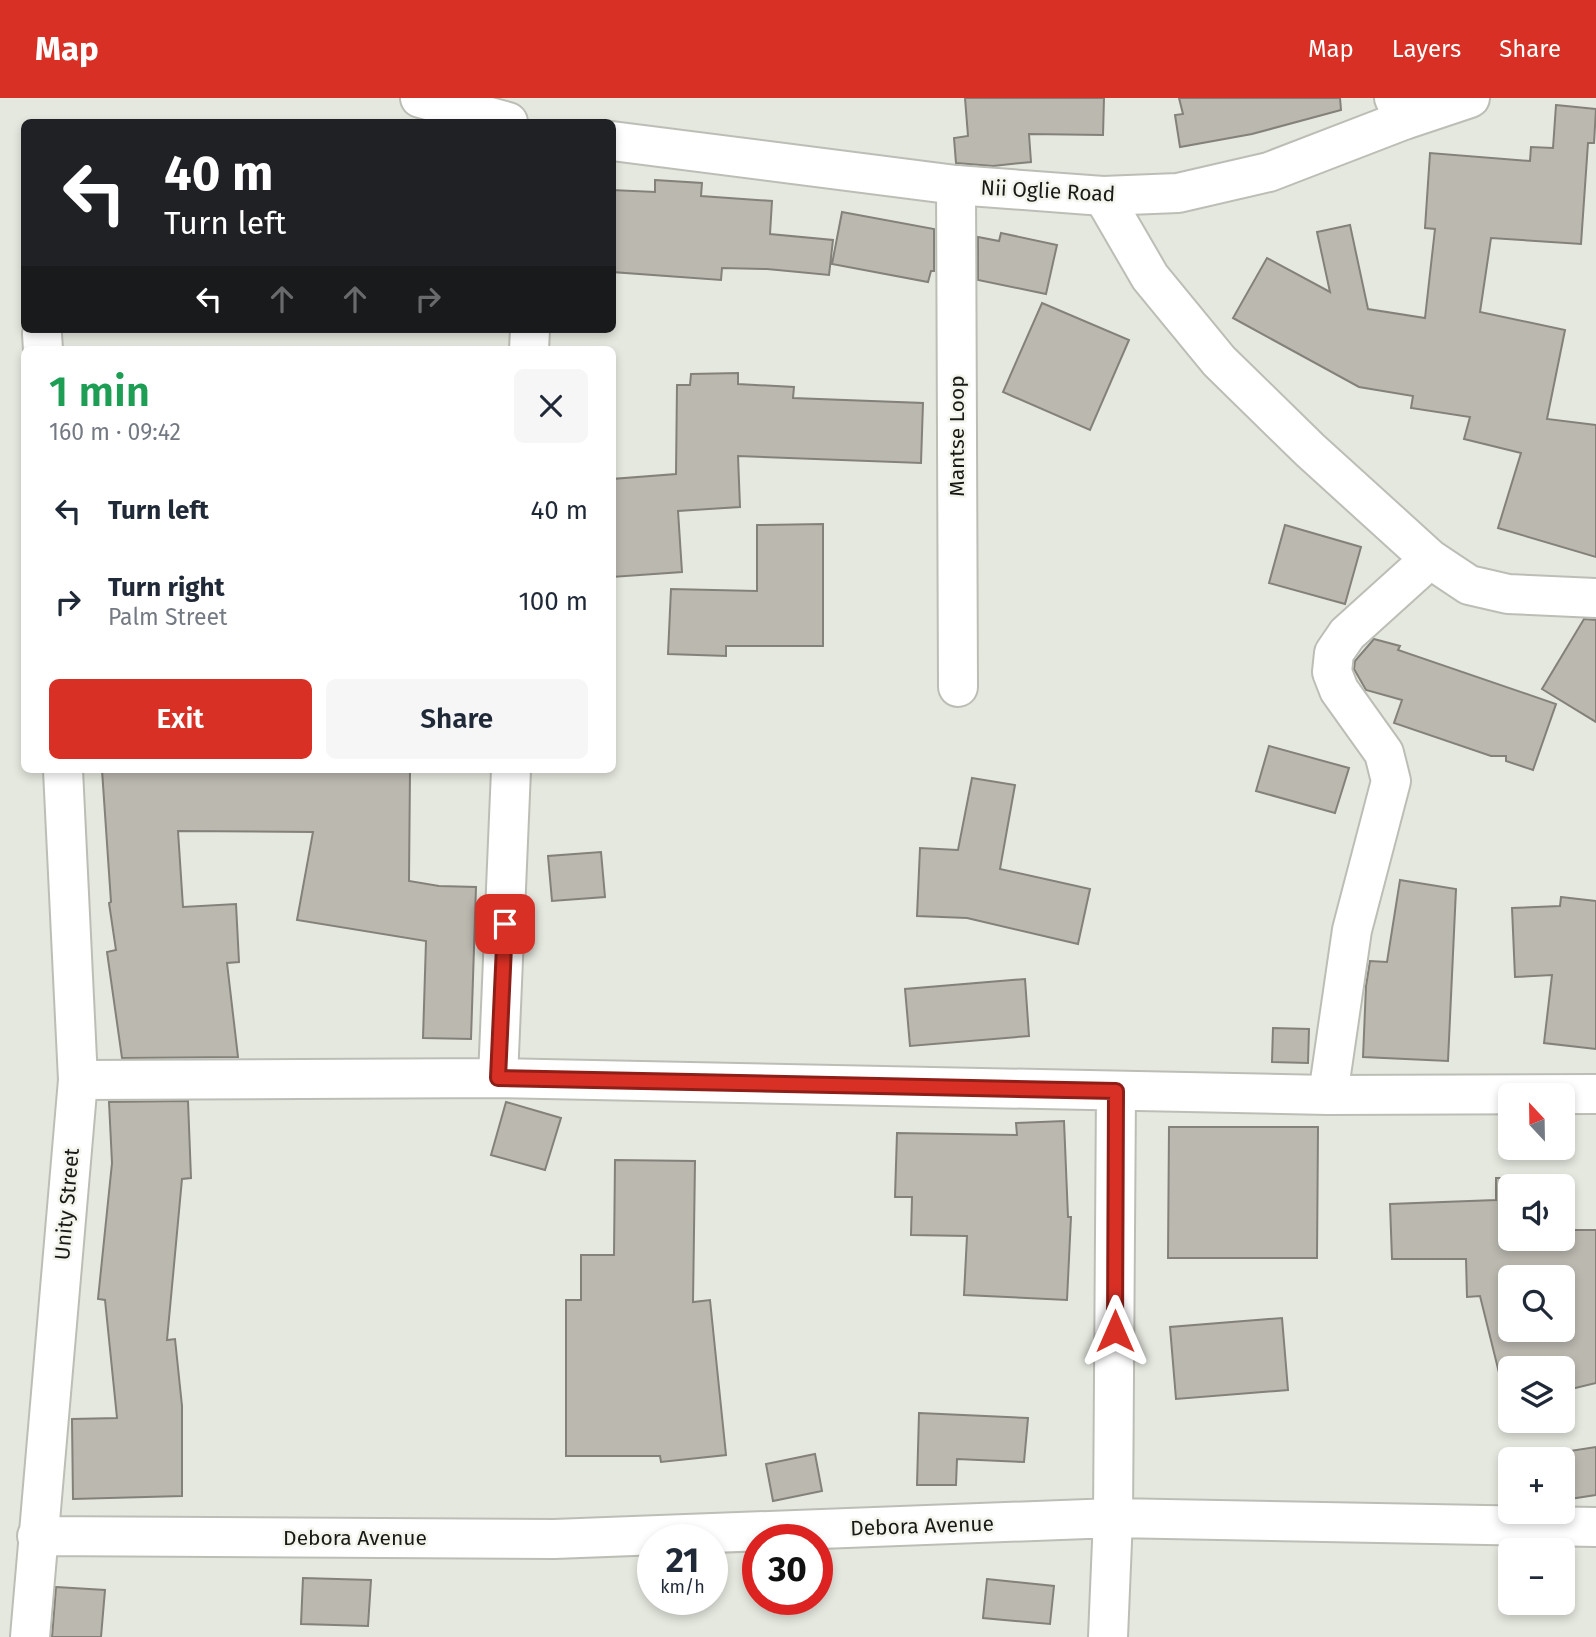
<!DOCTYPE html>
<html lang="en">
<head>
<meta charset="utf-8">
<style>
	body { margin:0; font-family:"Fira Sans",sans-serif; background:#f6f6f7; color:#1f2937; height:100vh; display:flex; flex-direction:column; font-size:26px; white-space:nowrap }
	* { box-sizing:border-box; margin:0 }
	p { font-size:23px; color:#747a83 }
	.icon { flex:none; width:38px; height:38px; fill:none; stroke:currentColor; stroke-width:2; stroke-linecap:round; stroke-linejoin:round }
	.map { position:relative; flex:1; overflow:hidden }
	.details { position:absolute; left:21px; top:248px; width:595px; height:427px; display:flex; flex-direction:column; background:#fff; border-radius:10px; box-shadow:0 4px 10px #0003 }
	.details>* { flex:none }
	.top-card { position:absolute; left:21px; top:21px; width:595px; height:214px; border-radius:10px; box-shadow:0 4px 10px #0003; background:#202124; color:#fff; overflow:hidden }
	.needle { width:46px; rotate:338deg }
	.buttons { position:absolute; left:1498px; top:985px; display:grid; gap:14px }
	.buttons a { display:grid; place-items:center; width:77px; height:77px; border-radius:10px; background:#fff; box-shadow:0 4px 10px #0003; font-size:35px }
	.speed { position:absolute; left:637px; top:1426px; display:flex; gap:14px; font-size:35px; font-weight:700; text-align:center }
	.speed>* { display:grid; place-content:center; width:91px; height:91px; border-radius:50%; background:#fff; box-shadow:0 4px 10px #0003; line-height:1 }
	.speed small { font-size:18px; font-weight:400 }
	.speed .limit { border:10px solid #d22; background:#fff; color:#111 }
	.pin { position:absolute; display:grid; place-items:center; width:60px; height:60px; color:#fff; margin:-30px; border-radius:14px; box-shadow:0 4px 10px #0006 }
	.me { position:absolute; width:77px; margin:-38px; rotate:0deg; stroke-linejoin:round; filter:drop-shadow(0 0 5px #0008) }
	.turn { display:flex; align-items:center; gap:24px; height:147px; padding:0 28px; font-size:32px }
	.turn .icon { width:91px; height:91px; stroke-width:2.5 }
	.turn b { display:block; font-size:49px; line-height:60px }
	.lanes { display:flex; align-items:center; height:66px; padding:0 28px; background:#0003; justify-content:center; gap:35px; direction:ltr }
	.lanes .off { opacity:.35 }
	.round { display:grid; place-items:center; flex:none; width:74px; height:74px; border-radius:10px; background:#f6f6f7 }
	.summary { display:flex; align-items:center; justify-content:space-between; height:119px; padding:0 28px }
	h1 { font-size:42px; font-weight:600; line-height:52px; color:#1e9e55 }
	.cta { display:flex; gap:14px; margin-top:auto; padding:14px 28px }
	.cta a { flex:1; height:80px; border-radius:10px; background:#d93025; color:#fff; font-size:28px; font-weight:600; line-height:80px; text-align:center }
	.cta a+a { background:#f6f6f7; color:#1f2937 }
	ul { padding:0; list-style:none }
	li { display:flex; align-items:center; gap:21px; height:91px; padding:0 28px }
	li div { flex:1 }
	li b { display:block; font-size:26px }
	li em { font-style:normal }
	header { display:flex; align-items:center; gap:42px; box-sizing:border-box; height:98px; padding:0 35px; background:#d93025; color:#fff }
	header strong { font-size:33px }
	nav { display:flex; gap:38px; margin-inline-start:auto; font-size:24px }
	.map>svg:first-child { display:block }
	.building { fill:#bab8af; stroke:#838179; stroke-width:2; fill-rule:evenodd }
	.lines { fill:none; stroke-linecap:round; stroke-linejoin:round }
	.minor-casing { stroke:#bcbeb5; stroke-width:42 }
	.tertiary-casing { stroke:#bcbeb5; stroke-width:42 }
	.minor { stroke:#fff; stroke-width:38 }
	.tertiary { stroke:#fff; stroke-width:38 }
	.route-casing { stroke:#8d1f18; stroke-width:18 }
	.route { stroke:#d93025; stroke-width:12 }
	.labels { text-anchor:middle; stroke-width:5; stroke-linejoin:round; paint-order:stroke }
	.street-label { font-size:21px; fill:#191a17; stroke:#f3f5ec }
</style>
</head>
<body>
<header>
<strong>Map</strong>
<nav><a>Map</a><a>Layers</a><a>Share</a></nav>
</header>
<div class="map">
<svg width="1596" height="1539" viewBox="0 0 1596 1539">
	<rect width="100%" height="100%" fill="#e5e8df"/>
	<path class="building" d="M965,0H1104L1103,37L1029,36L1031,64L993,68L956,65L954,40L968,38Z
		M1179,0H1340L1341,12L1252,36L1180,49L1175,17L1183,16Z
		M1556,7L1596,11L1594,45H1588L1581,146L1491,140L1480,214L1565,232L1547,321L1596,327V459L1498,430L1521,355L1464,341L1470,319L1411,310L1413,298L1359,289L1233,220L1267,160L1330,194L1317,134L1350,127L1368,211L1425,220L1435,131L1425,130L1430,55L1530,63L1531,49L1553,50Z
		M655,82L702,85L701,98L772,103L770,136L833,142L829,177L767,171L722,170L721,182L612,174V92L655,94Z
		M842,114L934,131V173H931L928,184L832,166Z
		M1001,135L1057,147L1046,196L978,182V139L999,143Z
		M1042,205L1129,242L1090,332L1003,294Z
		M738,275V286L794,289L793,300L923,305L921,365L738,358L740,409L678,413L682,474L612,479V381L676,376L677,287H690L691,276Z
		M823,426V548H726V558L668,556L671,491L757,493V427Z
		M1285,427L1361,449L1345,506L1269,485Z
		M1584,521L1596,522V624L1542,591Z
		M1374,541L1400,548L1398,552L1556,606L1533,672L1506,663V658H1491L1394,625L1402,602L1366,592L1354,571L1355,563Z
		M1269,648L1349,670L1335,715L1256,693Z
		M102,672H410L409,783L439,788L476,789L471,941L423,940L426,843L297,822L313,734L178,733L183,809L236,806L239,864L227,865L238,959L122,960L107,854L116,852L109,805L111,804Z
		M972,680L1015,687L1000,771L1090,791L1078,846L967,820L917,818L920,750L958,752Z
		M601,754L605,799L552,803L548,758Z
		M1400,782L1456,791L1448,963L1363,959L1366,888L1370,863L1387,864Z
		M1561,799L1596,803V951L1544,945L1552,877L1515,879L1512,810L1560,808Z
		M1025,881L1029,938L910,948L905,891Z
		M1273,930L1309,931L1308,965L1272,964Z
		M188,1003L191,1080L182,1081L167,1242L175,1241L182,1308V1398L73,1401L72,1321L117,1320L105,1202L98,1201L112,1065L109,1004Z
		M506,1004L561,1020L545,1072L491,1057Z
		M1064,1023L1068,1119H1071L1067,1202L964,1197L967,1138L911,1137L912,1099H895L897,1035L1017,1037L1016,1025Z
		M1169,1029H1318L1317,1160H1168Z
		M615,1062L695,1063L693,1204L710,1202L726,1357L661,1364L660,1358H566V1202H581V1157H614Z
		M1496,1080H1534V1088H1510V1141H1563V1132H1596V1285L1563,1293V1270H1510V1306L1507,1307L1480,1198L1467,1199L1466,1161H1392L1390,1106L1496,1102ZM1510,1180H1563V1232H1510Z
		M1282,1220L1288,1292L1176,1301L1170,1229Z
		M919,1315L1028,1320L1024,1364L957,1361L956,1387H917Z
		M1596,1349V1397L1563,1402V1354Z
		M815,1356L822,1393L773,1403L766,1366Z
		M303,1480L371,1482L368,1528L301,1526Z
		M987,1481L1054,1488L1050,1526L983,1520Z
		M56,1489L105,1492L101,1539H52Z"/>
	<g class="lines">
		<defs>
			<path id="minor" d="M1394,0L1404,22
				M956,87L958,589
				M1103,98L1150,179L1219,263L1310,352L1430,461L1469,487L1508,496L1596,500
				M42,236L43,252
				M529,252L530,231
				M498,980L511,672
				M78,982L498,980L1328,997L1596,996
				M1328,997L1352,832L1391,683L1384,655L1339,592L1332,574L1334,555L1347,536L1430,461
				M37,1438L554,1441L1113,1420L1596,1429
				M30,1539L78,982L63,672
				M1108,1539L1113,1420L1116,993"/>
			<path id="tertiary" d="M420,0L508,24
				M612,43L956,87L1103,98L1178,95L1269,74L1404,22L1470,0"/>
		</defs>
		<use href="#minor" class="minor-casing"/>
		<use href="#tertiary" class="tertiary-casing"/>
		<use href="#minor" class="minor"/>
		<use href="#tertiary" class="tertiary"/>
	</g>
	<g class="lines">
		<defs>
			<path id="route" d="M505,826L498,980L1116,993L1115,1233"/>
		</defs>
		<use href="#route" class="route-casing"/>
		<use href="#route" class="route"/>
	</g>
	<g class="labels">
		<g class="street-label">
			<text transform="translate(1048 93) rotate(3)" y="7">Nii Oglie Road</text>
			<text transform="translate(957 338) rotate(-90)" y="7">Mantse Loop</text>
			<text transform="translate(67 1106) rotate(-85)" y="7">Unity Street</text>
			<text transform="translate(922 1428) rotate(-2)" y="7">Debora Avenue</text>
			<text x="355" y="1447">Debora Avenue</text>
		</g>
	</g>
</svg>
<div class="buttons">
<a><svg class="needle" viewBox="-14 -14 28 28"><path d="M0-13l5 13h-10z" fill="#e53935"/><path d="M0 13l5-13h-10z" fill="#747a83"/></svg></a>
<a><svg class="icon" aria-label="sound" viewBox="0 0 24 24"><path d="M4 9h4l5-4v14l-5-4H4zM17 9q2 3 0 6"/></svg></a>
<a><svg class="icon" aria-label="search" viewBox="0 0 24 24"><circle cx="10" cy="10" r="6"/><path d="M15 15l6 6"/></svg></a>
<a><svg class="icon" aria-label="layers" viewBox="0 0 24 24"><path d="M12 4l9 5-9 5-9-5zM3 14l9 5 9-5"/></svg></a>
<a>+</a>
<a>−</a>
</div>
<div class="speed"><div>21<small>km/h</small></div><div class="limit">30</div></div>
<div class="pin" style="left:505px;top:826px;background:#d93025"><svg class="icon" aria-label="arrive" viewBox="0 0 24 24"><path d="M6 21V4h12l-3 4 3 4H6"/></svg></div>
<svg class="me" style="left:1115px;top:1233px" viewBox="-20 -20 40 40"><path d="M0-17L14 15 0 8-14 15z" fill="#d93025" stroke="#fff" stroke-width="4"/></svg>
<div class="top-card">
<div class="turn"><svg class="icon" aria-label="left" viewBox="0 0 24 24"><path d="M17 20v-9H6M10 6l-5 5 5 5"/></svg><div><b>40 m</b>Turn left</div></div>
<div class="lanes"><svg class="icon" aria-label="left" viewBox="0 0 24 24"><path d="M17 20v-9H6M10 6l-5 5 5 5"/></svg><svg class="icon off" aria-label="ahead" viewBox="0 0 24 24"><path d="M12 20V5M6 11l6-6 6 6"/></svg><svg class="icon off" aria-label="ahead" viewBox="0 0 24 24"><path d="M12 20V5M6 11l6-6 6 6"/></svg><svg class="icon off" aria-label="right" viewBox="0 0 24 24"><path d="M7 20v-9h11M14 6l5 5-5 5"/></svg></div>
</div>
<section class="details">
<div class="summary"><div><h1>1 min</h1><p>160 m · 09:42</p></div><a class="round"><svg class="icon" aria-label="close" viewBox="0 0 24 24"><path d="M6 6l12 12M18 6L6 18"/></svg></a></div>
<ul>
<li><svg class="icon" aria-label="left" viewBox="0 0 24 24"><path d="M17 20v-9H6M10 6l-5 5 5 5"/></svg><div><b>Turn left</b></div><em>40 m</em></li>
<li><svg class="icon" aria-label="right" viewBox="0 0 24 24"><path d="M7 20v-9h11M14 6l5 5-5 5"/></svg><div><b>Turn right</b><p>Palm Street</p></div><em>100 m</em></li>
</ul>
<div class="cta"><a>Exit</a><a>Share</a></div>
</section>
</div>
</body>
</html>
